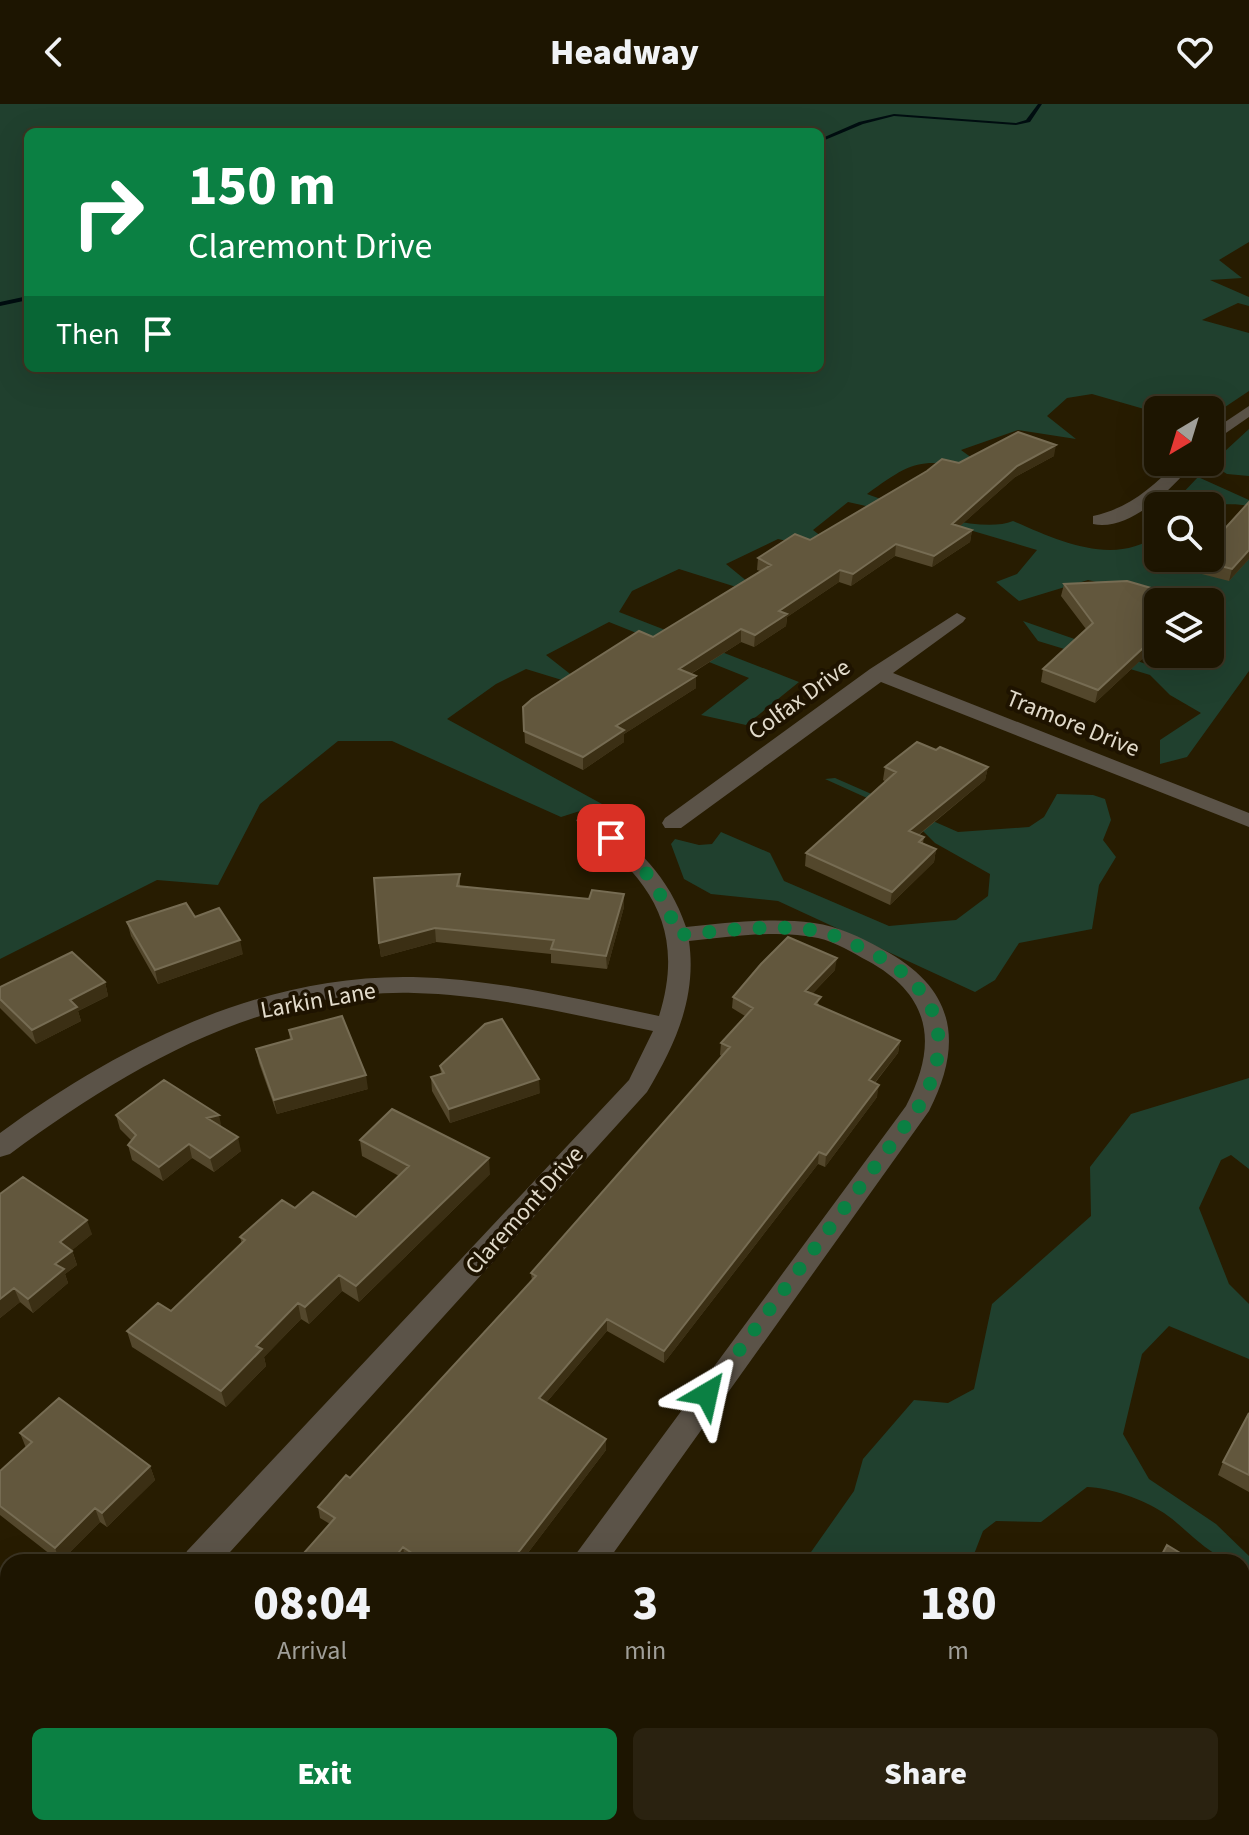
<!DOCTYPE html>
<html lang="en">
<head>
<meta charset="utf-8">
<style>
	body { margin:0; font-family:"Source Sans 3",sans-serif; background:#2a2210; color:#f1f3f6; height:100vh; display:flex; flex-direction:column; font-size:30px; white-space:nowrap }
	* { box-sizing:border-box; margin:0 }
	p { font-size:26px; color:#a09f99 }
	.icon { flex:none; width:44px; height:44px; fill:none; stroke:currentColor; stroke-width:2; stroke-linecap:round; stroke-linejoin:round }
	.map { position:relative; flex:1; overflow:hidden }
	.details { position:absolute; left:0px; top:1450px; width:1250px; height:282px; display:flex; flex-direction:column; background:#1d1501; border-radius:24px 24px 0 0; box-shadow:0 8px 32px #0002,0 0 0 2px #3b3423 }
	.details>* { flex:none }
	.top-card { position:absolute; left:24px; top:24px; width:800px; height:244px; border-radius:12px; box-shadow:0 8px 32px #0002,0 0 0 2px #3b3423; background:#0b8043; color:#fff; overflow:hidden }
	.needle { width:52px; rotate:218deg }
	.tools { position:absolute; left:1144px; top:292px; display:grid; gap:16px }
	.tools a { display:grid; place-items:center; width:80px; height:80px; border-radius:12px; background:#1d1501; box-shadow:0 8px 32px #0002,0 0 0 2px #3b3423; font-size:40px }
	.pin { position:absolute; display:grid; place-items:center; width:68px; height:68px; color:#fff; margin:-34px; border-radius:16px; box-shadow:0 4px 12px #0006 }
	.me { position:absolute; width:88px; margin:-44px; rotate:36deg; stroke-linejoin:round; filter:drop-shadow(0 0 6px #0008) }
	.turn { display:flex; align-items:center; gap:28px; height:168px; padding:0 32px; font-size:36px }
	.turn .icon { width:104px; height:104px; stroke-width:2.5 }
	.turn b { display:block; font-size:56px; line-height:68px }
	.then { display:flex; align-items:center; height:76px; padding:0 32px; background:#0003; gap:16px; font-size:30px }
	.eta { display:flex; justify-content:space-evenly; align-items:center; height:136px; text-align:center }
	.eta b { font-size:48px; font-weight:800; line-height:56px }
	.cta { display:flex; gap:16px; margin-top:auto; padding:16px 32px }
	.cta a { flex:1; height:92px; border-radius:12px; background:#0b8043; color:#fff; font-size:32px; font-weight:800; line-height:92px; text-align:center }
	.cta a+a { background:#2a2210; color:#f1f3f6 }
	header { display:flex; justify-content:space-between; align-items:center; height:104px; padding:0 32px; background:#1d1501; font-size:36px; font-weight:800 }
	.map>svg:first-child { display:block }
	.green { fill:#20402e; fill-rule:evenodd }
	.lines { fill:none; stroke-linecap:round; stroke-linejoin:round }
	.stream { fill:#000d10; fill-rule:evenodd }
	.street { fill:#5b5348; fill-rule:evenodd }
	.wall { fill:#53472c }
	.shaded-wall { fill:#3b2f14 }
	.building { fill:#62573d; stroke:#766c53; stroke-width:2 }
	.route { stroke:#0b8043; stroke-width:14; stroke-dasharray:0 25.2 }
	.labels { text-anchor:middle; stroke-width:8; stroke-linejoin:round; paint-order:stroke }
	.street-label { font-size:24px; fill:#e2dbcb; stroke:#1e1300 }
</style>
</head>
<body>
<header><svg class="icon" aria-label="back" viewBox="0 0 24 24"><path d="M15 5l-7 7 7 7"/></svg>Headway<svg class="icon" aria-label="heart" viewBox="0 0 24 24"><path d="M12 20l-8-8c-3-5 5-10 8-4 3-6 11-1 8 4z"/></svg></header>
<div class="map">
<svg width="1249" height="1731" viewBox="0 0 1249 1731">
	<rect width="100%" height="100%" fill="#271c01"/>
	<path class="green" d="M0,0H1249V138L1219,156L1242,174L1210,176L1249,193V202L1238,199L1202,216L1249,229V287L1210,313V306H1158V309L1092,290L1067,294L1047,312L1076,335L1018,326L961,346L976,357L975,365C920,353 911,358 867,390C902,403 979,431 1013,417C1057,436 1115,464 1158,430V454H1210V431L1249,440V567L1187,653L1160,660V636L1201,609L1170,591L1150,571L1038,537L1023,517L1163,566L1197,558L1202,550H1210V538L1218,526L1210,519V498H1180L1088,476L1019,497L996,478L1017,470L1037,446L956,422L848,398L813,426L843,449L778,435L726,460L765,492L679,465L632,487L619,508L799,578L746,621L701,611L749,574L609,518L546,551L588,584L526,565L496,580L447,615L602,700L561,713L392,637H338L260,700L218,781L157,776L0,855ZM28,28H820V264H28Z
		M1249,325V372L1227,370L1211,360Z
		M1198,373L1249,396V402C1222,396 1205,408 1179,393Z
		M835,674L958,728L1029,723L1044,713L1057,690L1093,691L1105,695L1111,716L1103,736L1116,753L1099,781L1092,825L1019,839L995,876L975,888L778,797L711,790L684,775L671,740L675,735L699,741L712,740L721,728L770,749L784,777L889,822L956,816L988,792L990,770L935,739L909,713L825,675Z
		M1249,974V1065L1231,1051L1221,1056L1199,1104L1229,1180L1249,1200V1255L1169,1222L1142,1250L1123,1330L1149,1375L1216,1420L1249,1452V1475L1242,1470V1458C1212,1458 1188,1425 1164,1409C1143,1395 1111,1384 1087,1383L1041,1418L996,1417L983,1427L971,1458H804L854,1387L863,1355L914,1296L948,1299L974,1285L992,1200L1091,1112L1090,1063L1131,1010Z
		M649,1724H867L863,1731H645Z"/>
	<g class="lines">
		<path class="stream" d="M1038,0H1042L1030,18L1016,21L894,12L863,20L820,38V35L859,18L894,10L1016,19L1026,16Z
			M28,192V196L0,202V198Z"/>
		<path class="street" d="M1249,302V313L1210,340V328Z
			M1177,358H1194C1173,384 1130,428 1093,420V412C1129,404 1152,384 1177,358Z
			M957,509L966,514L963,518L893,569L1249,709V723L881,578L681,724H665L662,719L665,714L870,565Z
			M587,710L595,711C636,742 669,772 686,823C728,819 771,813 814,819C838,822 860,833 882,845C954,883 965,937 929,1007L607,1458H570L906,1002C938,941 932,892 868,857C853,849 836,838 818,834C777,825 731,833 689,837C697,894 675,941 647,988L221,1458H182L187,1447L629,976L653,927C574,911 495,891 414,889C261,885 128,963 10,1050L0,1053V1029C119,942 261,870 413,873C496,875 578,895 659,912C687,822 648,772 579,721L576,716Z
			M8,1649V1691L0,1695V1653Z
			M375,1724H415L412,1731H372Z"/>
	</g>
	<path class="wall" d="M1054,352L1015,373L960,422L972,426L970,438L932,463L895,452L851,482L839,478L787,513L786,522L754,543L741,538L691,570L696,572V584L624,630V638L583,666L525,639L523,603L653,533L760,467L757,466L758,454L810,436L959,359Z
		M1249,455L1229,477L1194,468L1197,456Z
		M1064,480L1175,491L1173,498H1158V540L1095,599L1041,578L1043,565L1086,525L1061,492Z
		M936,646L988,663L985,676L919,731L924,733L923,739L936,745L934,758L890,801L805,762L806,749L886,678L883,676L885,663Z
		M460,770V782L624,803L607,865L551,859V850L436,838L381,853L379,839Z
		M195,813L243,850L158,880L131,832L127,818Z
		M835,866L812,890L820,902L900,937L898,949L875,979L877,993L825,1063L818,1060L664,1259L607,1227L546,1299L606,1346L521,1458H410L330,1420L320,1414L318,1403L350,1374L532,1177L531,1169L722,952L720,951L721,939L745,912L732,904L733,893Z
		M105,878L108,892L78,907L81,917L36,940L0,904V883Z
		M289,926L368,985L277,1010L259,959L256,945L290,936Z
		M440,962L540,989L450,1019L432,987L431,973L441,970Z
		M116,1011L222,1023L241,1047L214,1068L192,1054L163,1077L132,1056L128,1041L132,1037L120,1025Z
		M360,1036L490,1070L359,1198L342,1187L309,1220L301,1215L264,1253L266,1262L226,1303L132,1243L127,1227L171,1207L242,1140L240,1133L295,1104L356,1113L399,1072L362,1052Z
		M0,1090L92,1130L72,1146L77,1161L65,1170L68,1179L33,1209L20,1198L0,1214Z
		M1249,1309V1388L1218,1371L1223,1358Z
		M20,1329L150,1362L155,1376L107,1423L100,1418L60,1458L0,1411V1367L26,1344Z"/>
	<path class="shaded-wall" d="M1056,341L1054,352L1015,373L950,431L952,420L1017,362Z
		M972,426L970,438L932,463L934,452Z
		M896,440L895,452L851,482L853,470Z
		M1249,446V455L1229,477L1232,465Z
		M840,466L839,478L787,513L786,522L754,543L755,531L779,507Z
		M741,525V538L679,577V565Z
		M1158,530V540L1095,599L1098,586Z
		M696,572V584L624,630V638L583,666V653L616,622Z
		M988,663L985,676L907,740L909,727Z
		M936,745L934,758L890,801L892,788Z
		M624,790V803L607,865L606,852Z
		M435,824L436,838L381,853L379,839Z
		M240,836L243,850L158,880L155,866Z
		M837,854L835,866L804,898L805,887Z
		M105,878L108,892L78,907L81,917L36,940L32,926L70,896Z
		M900,937L898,949L867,988L869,976Z
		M366,971L368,985L277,1010L274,996Z
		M539,975L540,989L450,1019L449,1005Z
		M879,981L877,993L825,1063L826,1051Z
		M219,1011L222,1025L207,1014Z
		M238,1033L241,1047L214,1068L210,1054Z
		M189,1040L192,1054L163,1077L159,1063Z
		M819,1048L818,1060L664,1259V1247Z
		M489,1054L490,1070L359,1198L356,1182Z
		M87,1116L92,1130L65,1152L60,1138Z
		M72,1147L77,1161L65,1170L68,1179L33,1209L28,1195L55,1160Z
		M339,1171L342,1187L309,1220L305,1203Z
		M14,1184L20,1198L0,1214V1195Z
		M298,1199L301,1215L264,1253L266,1262L226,1303L221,1287L256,1242Z
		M607,1215V1227L540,1306L539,1294Z
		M606,1335V1346L521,1458H514V1454Z
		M150,1362L155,1376L107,1423L102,1409Z
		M95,1404L100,1418L60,1458L55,1444Z
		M403,1443L405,1455L402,1458H391Z
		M0,1494L6,1506L0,1512Z
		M302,1724H313L308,1731H296Z"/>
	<path class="building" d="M1018,328L1056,341L1017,362L952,420L972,426L934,452L896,440L853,470L840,466L779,507L787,510L755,531L741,525L679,565L696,572L616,622L624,626L583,653L524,627L523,603L532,595L639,527L653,533L771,461L758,454L795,430L810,436L927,367L942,355L959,359Z
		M1249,398V446L1232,465L1197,456L1199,454H1210V441Z
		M1127,477L1175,491L1166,498H1158V530L1098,586L1043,565L1093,519L1064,480Z
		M917,638L936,646L940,643L988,663L909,727L924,733L919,738L936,745L892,788L806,749L896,668L885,663Z
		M460,770L457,782L589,795L592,786L624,790L606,852L551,845L554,836L435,824L379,839L374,774Z
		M186,799L195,813L219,804L240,836L155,866L127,818Z
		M788,833L837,854L805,887L821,893L815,900L900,937L869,976L879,981L826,1051L819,1048L664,1247L607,1215L539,1294L606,1335L514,1454L519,1457L425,1458L403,1443L391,1458H296L335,1414L318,1403L346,1371L350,1374L536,1172L531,1169L730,943L721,939L753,904L733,893L761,860Z
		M72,848L105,878L70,896L77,903L32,926L0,895V883Z
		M342,912L366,971L274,996L256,945L292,935L289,926Z
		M502,915L539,975L449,1005L431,973L444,969L440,962L485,920Z
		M164,976L219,1011L207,1014L238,1033L210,1054L189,1040L159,1063L128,1041L136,1031L116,1011Z
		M392,1005L489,1054L356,1182L339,1171L305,1203L298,1199L256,1242L262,1245L221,1287L127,1227L158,1199L171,1207L245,1136L240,1133L282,1096L295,1104L313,1088L356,1113L409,1062L360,1036Z
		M23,1073L87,1116L60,1138L72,1147L55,1160L64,1165L28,1195L14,1184L0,1195V1090Z
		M59,1294L150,1362L102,1409L95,1404L55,1444L0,1402V1367L32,1338L20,1329Z
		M1249,1309V1371L1223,1358Z
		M1167,1441L1195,1458H1158Z
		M1242,1486L1249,1490V1498L1242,1511Z
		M64,1724H302L296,1731H57Z
		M996,1724H1009L1019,1731H992Z"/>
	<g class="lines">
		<path class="route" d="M611,734C645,759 664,792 678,831C722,827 767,820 812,826C830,828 847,837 864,845C938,879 960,936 916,1007L707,1290"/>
	</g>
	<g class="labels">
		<g class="street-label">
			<text transform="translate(799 595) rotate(-36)" y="8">Colfax Drive</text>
			<text transform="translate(1073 619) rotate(22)" y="8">Tramore Drive</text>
			<text transform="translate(318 896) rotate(-10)" y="8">Larkin Lane</text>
			<text transform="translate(524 1106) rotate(-48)" y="8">Claremont Drive</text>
		</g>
	</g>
</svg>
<div class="tools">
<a><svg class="needle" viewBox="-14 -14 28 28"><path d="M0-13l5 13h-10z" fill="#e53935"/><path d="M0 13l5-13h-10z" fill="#a09f99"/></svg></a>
<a><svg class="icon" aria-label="search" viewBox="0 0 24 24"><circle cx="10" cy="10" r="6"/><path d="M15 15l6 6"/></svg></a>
<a><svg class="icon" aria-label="layers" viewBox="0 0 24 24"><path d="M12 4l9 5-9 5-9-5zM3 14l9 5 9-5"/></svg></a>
</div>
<div class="pin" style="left:611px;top:734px;background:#d93025"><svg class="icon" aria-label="arrive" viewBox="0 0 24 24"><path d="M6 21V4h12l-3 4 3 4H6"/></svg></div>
<svg class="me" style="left:707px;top:1290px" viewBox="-20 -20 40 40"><path d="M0-17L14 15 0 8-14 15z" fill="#0b8043" stroke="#fff" stroke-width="4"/></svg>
<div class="top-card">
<div class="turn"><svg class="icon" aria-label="right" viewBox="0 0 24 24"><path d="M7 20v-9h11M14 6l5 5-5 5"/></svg><div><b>150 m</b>Claremont Drive</div></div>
<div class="then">Then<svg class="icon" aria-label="arrive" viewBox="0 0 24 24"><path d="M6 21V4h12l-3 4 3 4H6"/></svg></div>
</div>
<section class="details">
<div class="eta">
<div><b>08:04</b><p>Arrival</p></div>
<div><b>3</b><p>min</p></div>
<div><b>180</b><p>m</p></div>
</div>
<div class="cta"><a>Exit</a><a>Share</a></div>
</section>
</div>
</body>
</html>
